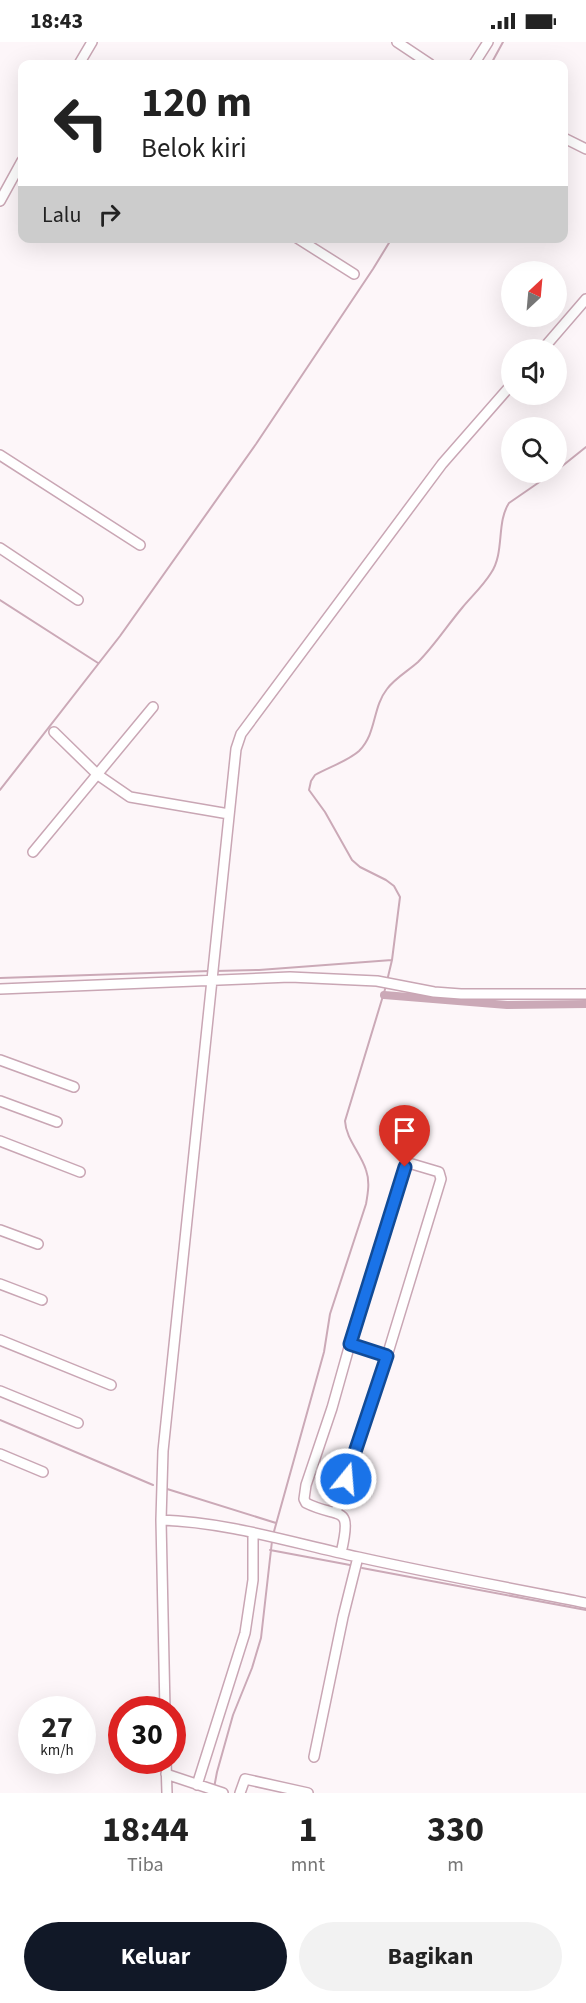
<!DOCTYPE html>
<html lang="id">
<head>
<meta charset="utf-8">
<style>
	body { margin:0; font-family:"Source Sans 3",sans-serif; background:#f2f2f2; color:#222; height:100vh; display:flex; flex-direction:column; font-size:22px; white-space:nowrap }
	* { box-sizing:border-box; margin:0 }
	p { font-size:20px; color:#767676 }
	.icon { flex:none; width:33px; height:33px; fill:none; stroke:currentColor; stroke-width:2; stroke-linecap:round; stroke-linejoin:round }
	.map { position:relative; height:1751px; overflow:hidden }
	.side { display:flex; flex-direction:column; background:#fff; flex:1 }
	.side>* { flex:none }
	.hud { position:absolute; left:18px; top:18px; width:550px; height:183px; border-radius:12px; box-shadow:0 6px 24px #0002; background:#fff; color:#222; overflow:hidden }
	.needle { width:39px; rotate:26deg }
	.buttons { position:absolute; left:501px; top:219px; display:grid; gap:12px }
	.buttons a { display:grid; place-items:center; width:66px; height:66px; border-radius:50%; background:#fff; box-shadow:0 6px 24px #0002; font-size:30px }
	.speed { position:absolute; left:18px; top:1654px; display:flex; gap:12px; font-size:30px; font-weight:700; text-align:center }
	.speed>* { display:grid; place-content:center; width:78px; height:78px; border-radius:50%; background:#fff; box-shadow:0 6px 24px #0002; line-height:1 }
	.speed small { font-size:15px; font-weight:400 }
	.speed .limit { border:9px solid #d22; background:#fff; color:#111 }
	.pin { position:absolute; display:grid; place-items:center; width:51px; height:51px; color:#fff; margin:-62px -26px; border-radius:50% 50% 50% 0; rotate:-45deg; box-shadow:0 0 6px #0007 }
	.pin .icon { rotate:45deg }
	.me { position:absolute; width:66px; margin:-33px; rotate:17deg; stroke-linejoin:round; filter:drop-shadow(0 0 4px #0008) }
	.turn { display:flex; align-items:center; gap:21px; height:126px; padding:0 24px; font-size:27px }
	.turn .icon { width:78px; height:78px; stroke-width:2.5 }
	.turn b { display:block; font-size:42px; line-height:51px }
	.then { display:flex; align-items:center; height:57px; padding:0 24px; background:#0003; gap:12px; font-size:22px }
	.eta { display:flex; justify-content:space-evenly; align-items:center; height:102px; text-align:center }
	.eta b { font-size:36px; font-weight:700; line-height:42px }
	.primary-button { display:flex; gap:12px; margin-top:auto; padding:12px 24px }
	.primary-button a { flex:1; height:69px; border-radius:36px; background:#111827; color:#fff; font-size:24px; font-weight:700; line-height:69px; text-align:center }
	.primary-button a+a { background:#f2f2f2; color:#222 }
	.status { display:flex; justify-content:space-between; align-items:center; height:42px; padding:0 30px; background:#fff; direction:ltr }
	.status svg { height:16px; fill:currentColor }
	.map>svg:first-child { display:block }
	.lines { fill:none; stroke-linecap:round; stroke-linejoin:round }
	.stream { stroke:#cba9b7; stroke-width:2 }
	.canal { stroke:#cba9b7; stroke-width:8 }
	.minor-casing { stroke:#c9a6b4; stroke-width:12 }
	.minor { stroke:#fff; stroke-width:9 }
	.route-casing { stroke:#114b97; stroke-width:15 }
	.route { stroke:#1a73e8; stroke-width:10 }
</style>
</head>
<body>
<div class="status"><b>18:43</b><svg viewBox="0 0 49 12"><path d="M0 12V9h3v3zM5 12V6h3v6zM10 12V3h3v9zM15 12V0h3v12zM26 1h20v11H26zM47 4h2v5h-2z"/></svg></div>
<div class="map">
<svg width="586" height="1751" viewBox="0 0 586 1751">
	<rect width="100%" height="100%" fill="#fdf6f9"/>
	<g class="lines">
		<path class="stream" d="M491,22L503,0
			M556,429L586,405
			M0,558L98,621
			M0,748L120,594L256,402L373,227L392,196
			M215,929L259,928L392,918
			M0,936L210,929
			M387,939L392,918L400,855L394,844L386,838L360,825L352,818L325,770L309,748L311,739L315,733C329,725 348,719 359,709C377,691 372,666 387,647C395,636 408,629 418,620C434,604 447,584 462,566C471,555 483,544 491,531C505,510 496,481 509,461L554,430
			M0,1378L153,1443
			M164,1446L276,1481
			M273,1493L324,1310L330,1272L366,1162C368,1151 370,1139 366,1128C360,1110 346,1097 345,1079L386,944
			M270,1508L350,1523
			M362,1526L586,1568
			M214,1746L217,1730L233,1673L252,1626L261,1596L272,1499"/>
		<path class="canal" d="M384,953L507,963L586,962"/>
		<defs>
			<path id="minor" d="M397,0L430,22
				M79,22L92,0
				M474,22L488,0
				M564,96L586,107
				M0,159L22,119
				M297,196L354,232
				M542,308L586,257
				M0,413L140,503
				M0,506L78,558
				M54,690L98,733L130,755L229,772
				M33,810L153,665
				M0,947L290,935L377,939L434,950L461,952H586
				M0,1018L74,1045
				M0,1059L57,1080
				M0,1099L80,1130
				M0,1188L38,1202
				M0,1242L42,1258
				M0,1298L111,1343
				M0,1349L78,1381
				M0,1412L43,1430
				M336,1470L387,1314L441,1137L439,1130L412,1122H408L406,1125L350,1302
				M161,1478C227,1480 293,1501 358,1515C434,1532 510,1546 586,1561
				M341,1511C353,1460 340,1478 306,1461L304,1457L306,1443L332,1366L350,1302L387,1314
				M165,1668L161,1478L163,1409L236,707L241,692L442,422L512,342
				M314,1715L343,1575L358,1515
				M166,1719L167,1751
				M166,1732L223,1751
				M197,1743L245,1591L253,1538V1492
				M240,1751L245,1737L308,1751"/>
		</defs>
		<use href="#minor" class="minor-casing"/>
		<use href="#minor" class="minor"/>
	</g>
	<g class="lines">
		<defs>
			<path id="route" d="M346,1437L387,1314L350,1302L405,1125"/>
		</defs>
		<use href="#route" class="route-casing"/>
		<use href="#route" class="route"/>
	</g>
</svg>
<div class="buttons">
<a><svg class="needle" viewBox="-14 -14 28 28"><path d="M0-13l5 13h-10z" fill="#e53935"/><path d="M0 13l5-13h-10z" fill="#767676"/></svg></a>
<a><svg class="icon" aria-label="sound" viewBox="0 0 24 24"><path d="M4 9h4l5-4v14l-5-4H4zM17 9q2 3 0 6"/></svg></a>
<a><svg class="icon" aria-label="search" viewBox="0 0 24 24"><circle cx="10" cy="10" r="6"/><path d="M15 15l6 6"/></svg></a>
</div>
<div class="speed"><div>27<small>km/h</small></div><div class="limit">30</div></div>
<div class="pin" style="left:405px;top:1125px;background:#d93025"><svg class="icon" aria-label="arrive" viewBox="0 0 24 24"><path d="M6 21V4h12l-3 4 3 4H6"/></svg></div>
<svg class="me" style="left:346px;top:1437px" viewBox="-20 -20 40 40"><circle r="17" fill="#1a73e8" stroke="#fff" stroke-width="3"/><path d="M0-11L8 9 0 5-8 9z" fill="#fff"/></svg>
<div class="hud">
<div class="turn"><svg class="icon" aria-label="left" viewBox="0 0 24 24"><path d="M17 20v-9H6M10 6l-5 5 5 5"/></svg><div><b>120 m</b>Belok kiri</div></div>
<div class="then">Lalu<svg class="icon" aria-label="right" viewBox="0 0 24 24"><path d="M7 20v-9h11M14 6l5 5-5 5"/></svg></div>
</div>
</div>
<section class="side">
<div class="eta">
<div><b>18:44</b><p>Tiba</p></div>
<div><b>1</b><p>mnt</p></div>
<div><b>330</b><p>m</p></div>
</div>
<div class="primary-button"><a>Keluar</a><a>Bagikan</a></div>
</section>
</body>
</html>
